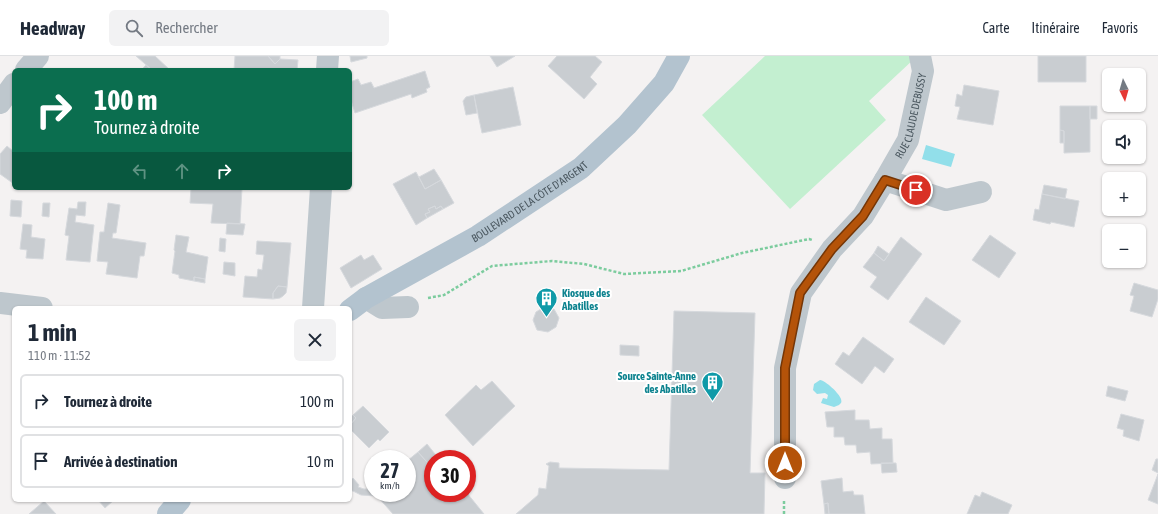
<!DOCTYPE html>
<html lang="fr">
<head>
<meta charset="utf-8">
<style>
	body { margin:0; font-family:"Asap Condensed",sans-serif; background:#f2f2f3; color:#1f2937; height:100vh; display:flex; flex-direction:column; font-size:15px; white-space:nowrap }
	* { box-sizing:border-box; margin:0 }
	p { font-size:13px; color:#747a83 }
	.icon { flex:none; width:22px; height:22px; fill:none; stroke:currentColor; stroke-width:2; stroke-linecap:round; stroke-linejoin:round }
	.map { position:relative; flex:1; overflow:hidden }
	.panel { position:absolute; left:12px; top:250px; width:340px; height:196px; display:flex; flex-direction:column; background:#fff; border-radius:6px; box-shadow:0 1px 3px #0004 }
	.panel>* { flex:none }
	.top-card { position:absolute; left:12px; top:12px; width:340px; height:122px; border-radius:6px; box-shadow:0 1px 3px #0004; background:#0b6e4f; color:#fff; overflow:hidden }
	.needle { width:26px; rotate:175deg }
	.fabs { position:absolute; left:1102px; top:12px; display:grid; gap:8px }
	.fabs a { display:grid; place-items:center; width:44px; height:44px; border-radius:6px; background:#fff; box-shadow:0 1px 3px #0004; font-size:20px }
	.speed { position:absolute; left:364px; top:394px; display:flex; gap:8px; font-size:20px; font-weight:700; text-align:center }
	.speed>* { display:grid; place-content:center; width:52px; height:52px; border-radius:50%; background:#fff; box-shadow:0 1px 3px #0004; line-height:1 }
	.speed small { font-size:10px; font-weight:400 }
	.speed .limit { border:6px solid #d22; background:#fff; color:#111 }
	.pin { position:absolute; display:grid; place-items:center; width:34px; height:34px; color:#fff; margin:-17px; border:2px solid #fff; border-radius:50%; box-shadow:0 1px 4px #0007 }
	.me { position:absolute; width:44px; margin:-22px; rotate:0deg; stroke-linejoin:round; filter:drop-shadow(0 0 3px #0008) }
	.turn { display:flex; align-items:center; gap:14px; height:84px; padding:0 16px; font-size:18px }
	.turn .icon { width:52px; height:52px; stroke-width:2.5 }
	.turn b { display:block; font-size:28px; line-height:34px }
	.lanes { display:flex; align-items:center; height:38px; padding:0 16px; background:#0003; justify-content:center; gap:20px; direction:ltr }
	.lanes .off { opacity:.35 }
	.round { display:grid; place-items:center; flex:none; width:42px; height:42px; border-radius:6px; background:#f2f2f3 }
	.headline { display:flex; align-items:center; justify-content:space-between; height:68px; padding:0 16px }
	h1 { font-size:24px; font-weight:700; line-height:30px }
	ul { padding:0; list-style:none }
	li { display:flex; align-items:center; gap:12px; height:54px; margin:0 8px 6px; padding:0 8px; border:2px solid #e0e1e3; border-radius:6px }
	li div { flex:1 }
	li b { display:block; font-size:15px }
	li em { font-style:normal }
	header { display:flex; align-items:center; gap:24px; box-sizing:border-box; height:56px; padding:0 20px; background:#fff; border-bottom:1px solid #e0e1e3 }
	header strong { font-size:19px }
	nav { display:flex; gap:22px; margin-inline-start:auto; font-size:14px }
	.search { width:280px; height:36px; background:#f2f2f3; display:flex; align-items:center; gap:10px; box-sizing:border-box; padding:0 14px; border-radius:6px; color:#747a83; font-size:15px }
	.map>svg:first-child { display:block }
	.green { fill:#c3efd0 }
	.water { fill:#92dfea }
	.building { fill:#c9cdd1; stroke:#d6d9dd }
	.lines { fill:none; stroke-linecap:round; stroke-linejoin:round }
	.path { stroke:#7ccc9e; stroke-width:2.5; stroke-dasharray:3 2; stroke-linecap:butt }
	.minor { stroke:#bec7cd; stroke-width:22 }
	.major { stroke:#b3c3cf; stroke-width:22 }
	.route-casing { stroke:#753606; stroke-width:10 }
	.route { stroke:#b45309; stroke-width:7 }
	.labels { text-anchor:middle; stroke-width:4; stroke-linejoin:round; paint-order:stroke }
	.street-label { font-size:11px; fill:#4a575f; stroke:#fff }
	.culture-label { font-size:11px; font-weight:bold; fill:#0d838f; stroke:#fff; text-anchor:start }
</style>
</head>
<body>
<header>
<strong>Headway</strong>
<div class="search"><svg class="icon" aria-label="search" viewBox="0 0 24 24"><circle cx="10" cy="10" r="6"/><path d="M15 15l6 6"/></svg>Rechercher</div>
<nav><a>Carte</a><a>Itinéraire</a><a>Favoris</a></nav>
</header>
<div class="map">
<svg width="1158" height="458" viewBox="0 0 1158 458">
	<rect width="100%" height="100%" fill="#f4f2f2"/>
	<path class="green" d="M765,0H912L914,3L869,45L886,64L790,153L702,59Z"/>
	<path class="water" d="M926,89L955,98L951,111L922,103Z
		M820,324C826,325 839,337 841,343C842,347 841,347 839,349L834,351L821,347L823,342L827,343L828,339L825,337L817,338L813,334L814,328Z"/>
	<path class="building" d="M136,0H155L170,14H152Z
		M235,0H268L275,8L280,3L298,4L297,14H234Z
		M268,0H280V3L275,8Z
		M350,0H367V2L351,6Z
		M490,0H515L497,11Z
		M557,0H595L602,6L590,21L597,28L584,43L548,10Z
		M1038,0H1086V26H1038Z
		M146,9L152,14H141Z
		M425,15L430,31L426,33L427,36L412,42L411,38L355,57L350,41V26L358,23L361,29L371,26L374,32Z
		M964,29L999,35L993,69L957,63L960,51L955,50L957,38L962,40Z
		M513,31L521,69L482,77L474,39Z
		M474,39L477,57L466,59L463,45L466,41Z
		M1060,50H1090V96L1064,97V75L1060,74Z
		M1090,50H1097V63H1090Z
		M1060,74L1064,75V87H1060Z
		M7,90L14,96V128L0,118V98Z
		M434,113L441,124L425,133L419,121Z
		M416,116L425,133L441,124L454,147L443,153L441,150L436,153L435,150L428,153L430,156L425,158L427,162L416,169L393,128Z
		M1044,129L1067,133L1065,143L1042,138Z
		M191,132H242L240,168L211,167L213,148L190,147Z
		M1042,138L1079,145L1074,171L1051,166L1050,168L1033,164L1035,153L1039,154Z
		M11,144L22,145L21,161L10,160Z
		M78,146H86L85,160L76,159L75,166L94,169L90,206L66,204L69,180L65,179L69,152L77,153Z
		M43,147H50L49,161L42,160Z
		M108,147L120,149L116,177H113L112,182L146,187L144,200H140L137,222L106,218L108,206L97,205L100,176H104Z
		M435,150L436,153L441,150L443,153L427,162L425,158L430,156L428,153Z
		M227,167L245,168L243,179L226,178Z
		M23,168L32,169L31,181L45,183L43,203L26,202L27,194L20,193Z
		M176,179L189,181L186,196L208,201L205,223L194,221V225L179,222V219L172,217L175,195L174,194Z
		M990,179L1016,197L999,222L972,204Z
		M901,181L922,198L888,244L870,231L877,221L863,211L874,197L884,205Z
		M220,182L226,183L225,196L219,195Z
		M257,185L291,187L287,231L278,230L273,237V243L243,241L245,220L257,221L258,213L262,214L264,199L256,198Z
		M878,190L889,198L884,205L874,197Z
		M361,199L364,204L373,199L382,213L351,232L340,212Z
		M224,206L235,207V220L223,218Z
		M194,221L205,223V227L194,225Z
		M1134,227L1158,234V243L1152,261L1130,255L1134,240L1130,239Z
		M278,230L287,231L286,237L283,240L280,242L273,243V237Z
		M926,241L961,265L944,289L909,266Z
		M544,251L554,253L559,262L556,271L548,276L537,274L533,264L536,256Z
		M674,255L755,257L750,417H765L764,458H516L538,439L539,432L546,433L549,410L546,408L550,406L559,407V412L669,414Z
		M863,281L894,303L884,317L875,310L862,328L835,308L843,296L849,300Z
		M620,289L639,290V300L620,299Z
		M492,325L515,350L473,390L445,359L476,329L481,334Z
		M1108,330L1128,335L1125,345L1106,340Z
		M363,350L389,376L380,385L378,383L369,392L350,373V369L356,362L353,359Z
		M855,354V364H869L870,373L882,372V383H892L893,407L871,408L870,396L857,397L856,389H845L844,381H834V371H827L825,356Z
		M1121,358L1144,364L1139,385L1123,380L1124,374L1117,372Z
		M353,359L356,362L350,369V362Z
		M427,388L439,403H433V413L418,396Z
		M418,396L433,413V437H467L484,458H393L377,440L361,439L353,435H351L350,434V425L353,422L359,429L358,431L364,433H373V437H407V405Z
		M1156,403H1158V417L1152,414Z
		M881,407H896L897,416L882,417Z
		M1158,418V448L1148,444Z
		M842,422L843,436L853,435L854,439H863L865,458H829L828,447L824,448L821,425Z
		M982,436L1012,449L1008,458H967L975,439L980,441Z
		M98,444H114L105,452Z
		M44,445L56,458H29Z
		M828,447L829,458H825L824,448Z"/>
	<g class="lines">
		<path class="path" d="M428,242L444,239L492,210L552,205L584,208L624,218L681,215L742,197L809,183L812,184
			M784,458V443"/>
		<g class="minor">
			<path d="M26,14L38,0"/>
			<path d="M327,14L328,0"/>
			<path d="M0,47L14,28"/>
			<path d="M885,124L946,144L981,136"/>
			<path d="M366,242L382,252L408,251"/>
			<path d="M0,247L42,252"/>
			<path d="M313,252L321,132"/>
			<path id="s1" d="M785,422V312L801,237L832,193L863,160L885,124L908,84L923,15L920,0"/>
		</g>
		<g class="major">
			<path id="s2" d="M350,254L366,242L478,180L581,112L627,69L664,27L679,0"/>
			<path d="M168,458L180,444"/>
		</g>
	</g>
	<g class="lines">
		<defs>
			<path id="route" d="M785,407V312L800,237L832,193L863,160L885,124L916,134"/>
		</defs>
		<use href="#route" class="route-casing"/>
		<use href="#route" class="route"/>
	</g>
	<defs>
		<symbol id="building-pin" viewBox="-11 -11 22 30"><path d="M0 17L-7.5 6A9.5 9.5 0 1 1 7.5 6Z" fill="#0f9aa8" stroke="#fff"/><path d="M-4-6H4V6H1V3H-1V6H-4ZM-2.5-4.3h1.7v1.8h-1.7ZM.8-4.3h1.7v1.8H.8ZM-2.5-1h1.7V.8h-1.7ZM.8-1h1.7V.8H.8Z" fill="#fff"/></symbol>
	</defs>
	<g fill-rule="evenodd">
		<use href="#building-pin" x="534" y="230" width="25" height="34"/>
		<use href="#building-pin" x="700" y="314" width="25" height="34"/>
	</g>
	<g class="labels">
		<g class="street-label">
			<text dy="4" stroke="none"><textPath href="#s1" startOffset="398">RUE CLAUDE DEBUSSY</textPath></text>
			<text dy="4" stroke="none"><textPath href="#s2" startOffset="210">BOULEVARD DE LA CÔTE D'ARGENT</textPath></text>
		</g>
		<g class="culture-label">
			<text x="562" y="241">Kiosque des<tspan x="562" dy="13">Abatilles</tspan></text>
			<text x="696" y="324" text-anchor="end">Source Sainte-Anne<tspan x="696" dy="13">des Abatilles</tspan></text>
		</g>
	</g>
</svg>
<div class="fabs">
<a><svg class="needle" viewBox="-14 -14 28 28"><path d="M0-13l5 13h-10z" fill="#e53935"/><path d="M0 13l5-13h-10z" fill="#747a83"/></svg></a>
<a><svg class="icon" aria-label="sound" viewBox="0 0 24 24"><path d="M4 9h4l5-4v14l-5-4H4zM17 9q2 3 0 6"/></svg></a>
<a>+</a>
<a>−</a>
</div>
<div class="speed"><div>27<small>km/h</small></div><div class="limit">30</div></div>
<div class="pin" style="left:916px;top:134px;background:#d93025"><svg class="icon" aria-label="arrive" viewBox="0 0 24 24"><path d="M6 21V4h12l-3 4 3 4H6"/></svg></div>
<svg class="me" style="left:785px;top:407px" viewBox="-20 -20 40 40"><circle r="17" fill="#b45309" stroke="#fff" stroke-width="3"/><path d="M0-11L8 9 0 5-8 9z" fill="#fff"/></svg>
<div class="top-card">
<div class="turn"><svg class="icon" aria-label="right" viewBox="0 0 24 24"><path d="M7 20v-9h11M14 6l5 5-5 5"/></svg><div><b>100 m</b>Tournez à droite</div></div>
<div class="lanes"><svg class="icon off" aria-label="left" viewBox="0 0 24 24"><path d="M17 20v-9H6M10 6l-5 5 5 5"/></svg><svg class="icon off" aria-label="ahead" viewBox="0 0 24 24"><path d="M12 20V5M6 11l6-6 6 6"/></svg><svg class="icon" aria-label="right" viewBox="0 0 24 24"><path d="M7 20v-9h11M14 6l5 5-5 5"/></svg></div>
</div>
<section class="panel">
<div class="headline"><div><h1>1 min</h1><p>110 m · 11:52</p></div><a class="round"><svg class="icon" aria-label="close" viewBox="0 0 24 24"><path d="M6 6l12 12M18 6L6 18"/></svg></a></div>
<ul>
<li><svg class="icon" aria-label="right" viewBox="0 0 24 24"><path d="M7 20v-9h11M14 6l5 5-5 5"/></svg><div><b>Tournez à droite</b></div><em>100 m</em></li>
<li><svg class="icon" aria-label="arrive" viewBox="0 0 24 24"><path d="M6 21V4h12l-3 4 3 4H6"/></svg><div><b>Arrivée à destination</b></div><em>10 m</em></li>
</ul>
</section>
</div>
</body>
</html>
